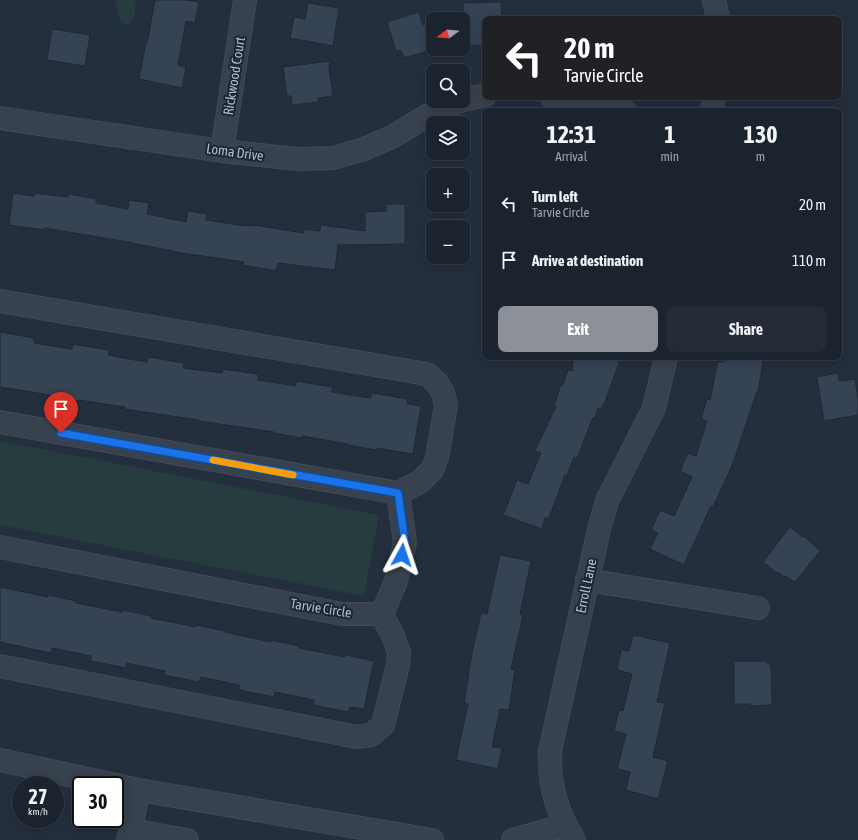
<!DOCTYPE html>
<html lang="en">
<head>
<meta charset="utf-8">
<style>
	body { margin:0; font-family:"Asap Condensed",sans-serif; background:#242b36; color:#f1f3f6; height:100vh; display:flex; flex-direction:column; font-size:15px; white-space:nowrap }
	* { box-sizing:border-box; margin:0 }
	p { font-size:13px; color:#a0a4aa }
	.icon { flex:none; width:22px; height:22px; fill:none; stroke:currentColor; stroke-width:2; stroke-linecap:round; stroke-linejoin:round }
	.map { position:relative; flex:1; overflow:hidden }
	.sheet { position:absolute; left:482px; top:108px; width:360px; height:252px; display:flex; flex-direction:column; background:#1b232e; border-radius:8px; box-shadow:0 2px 10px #0003,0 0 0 1px #39404a }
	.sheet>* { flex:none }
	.top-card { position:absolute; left:482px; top:16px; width:360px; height:84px; border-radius:8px; box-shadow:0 2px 10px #0003,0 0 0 1px #39404a; background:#202124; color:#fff; overflow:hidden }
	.needle { width:26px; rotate:254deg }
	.tools { position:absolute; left:426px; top:12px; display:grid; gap:8px }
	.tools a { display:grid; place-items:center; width:44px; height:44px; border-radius:8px; background:#1b232e; box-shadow:0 2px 10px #0003,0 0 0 1px #39404a; font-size:20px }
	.speed { position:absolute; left:12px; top:776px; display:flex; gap:8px; font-size:20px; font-weight:700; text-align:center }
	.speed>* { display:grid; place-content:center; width:52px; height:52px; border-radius:50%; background:#1b232e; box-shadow:0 2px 10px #0003,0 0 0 1px #39404a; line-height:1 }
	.speed small { font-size:10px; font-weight:400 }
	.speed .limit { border:2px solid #111; border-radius:6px; background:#fff; color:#111 }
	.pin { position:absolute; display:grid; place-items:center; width:34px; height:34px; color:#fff; margin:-41px -17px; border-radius:50% 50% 50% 0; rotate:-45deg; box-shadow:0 0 4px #0007 }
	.pin .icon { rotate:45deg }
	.me { position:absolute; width:44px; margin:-22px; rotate:5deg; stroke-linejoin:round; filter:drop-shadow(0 0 3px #0008) }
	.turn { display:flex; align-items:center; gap:14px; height:84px; padding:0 16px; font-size:18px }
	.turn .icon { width:52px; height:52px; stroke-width:2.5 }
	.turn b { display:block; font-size:28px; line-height:34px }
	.eta { display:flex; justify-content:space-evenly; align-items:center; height:68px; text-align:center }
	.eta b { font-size:24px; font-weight:700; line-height:28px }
	.action { display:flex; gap:8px; margin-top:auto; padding:8px 16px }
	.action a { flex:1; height:46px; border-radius:8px; background:#8c9099; color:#fff; font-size:16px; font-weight:700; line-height:46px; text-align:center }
	.action a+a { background:#242b36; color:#f1f3f6 }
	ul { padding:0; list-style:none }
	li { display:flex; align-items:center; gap:12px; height:56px; padding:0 16px }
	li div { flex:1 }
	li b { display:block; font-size:15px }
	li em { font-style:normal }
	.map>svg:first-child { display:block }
	.green { fill:#263c3f }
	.building { fill:#364354; stroke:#1f2835 }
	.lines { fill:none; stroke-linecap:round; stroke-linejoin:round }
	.minor-casing { stroke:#414a57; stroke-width:24 }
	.minor { stroke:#38414e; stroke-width:22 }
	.route-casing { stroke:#114b97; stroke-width:10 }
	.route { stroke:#1a73e8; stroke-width:7 }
	.slow { stroke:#f59e0b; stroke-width:7 }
	.labels { text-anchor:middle; stroke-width:4; stroke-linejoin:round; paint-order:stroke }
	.street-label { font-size:14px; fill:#b4bcc9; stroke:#1d2633 }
</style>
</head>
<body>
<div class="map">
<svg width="858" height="840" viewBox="0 0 858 840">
	<rect width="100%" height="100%" fill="#242f3e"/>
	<path class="green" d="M115,0H136L134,18L129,25L121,23Z
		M0,441L379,515L364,596L0,525Z"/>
	<path class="building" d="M155,0H186L199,2L195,23L186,21L178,65L186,67L182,88L139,79L146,42L147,43Z
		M501,2L502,19H485V45L465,46L463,3Z
		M308,3L339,8L333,46L290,38L294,17L305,19Z
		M419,12L423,25L428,23L433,41V49H435L404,58L401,50L396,51L387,22Z
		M52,29L90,35L85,66L47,60Z
		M330,61L329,69L333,96L318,98L319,102L292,105L291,96H287L283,67Z
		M13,193L34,196V193L68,197V194L96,199V203L128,209L129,200L149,203L147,214L186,222L188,211L207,214L206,220L246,226V225L254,226V225L304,233V229L320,231L321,225L365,231V212L386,211V204H405V244L338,245L335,270L278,263L276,271L243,265L244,262L182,253L122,241L45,228L44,230L9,225Z
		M0,332L34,338V343L72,349L73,344L109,350L108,355L129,359L147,362L148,357L184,363L183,368L222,373L223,369L258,374V380L296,386V381L332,387V392L356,396L370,398L372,393L408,399L407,404L421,406L413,454L377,448L376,450L348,445V444L302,436V438L273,433L274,432L199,421V420L124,409L125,407L79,400L78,401L50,397V395L0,387Z
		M573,357H621L605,402L601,409L598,408L595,419L593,418L577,458L574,457L567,476L565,475L549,518H545L542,529L503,515L517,480L528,484L541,453L535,451L556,406L554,405L561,385H563L568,370L572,371Z
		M724,357H764L758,392L757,391L733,463L713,507L711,506L684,565L650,549L658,533L651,530L660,510L674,516L692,477L680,471L688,453L696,456L707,421L701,419L707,399L710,400L718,361L723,362Z
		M838,373L839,381L855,379L858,399V415L824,421L817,377Z
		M790,527L802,537L804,536L820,551L795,582L785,576L784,577L778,572L777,573L763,562Z
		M500,555L531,561L520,614L523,615L511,669L515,670L509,710L500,709L492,747L502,748L498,769L456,760L468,704L464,703L472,653L481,613L487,614Z
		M0,587L48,597V595L76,601V603L122,612L123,610L151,616V618L196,627L197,625L225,631V632L271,642V640L299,646V648L345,657L346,655L374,661L364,709L350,707L348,712L313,705L314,700L299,697L275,692L274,697L239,690V685L201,677L199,682L164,675L165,671L127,663L126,668L91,661V656L72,652L52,648L51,653L0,642Z
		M633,635L670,643L657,702L665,703L653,757L668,761L658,799L626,790L630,772L617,769L626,734L614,731L619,710L623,711L632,674L617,670L621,650L629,651Z
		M734,661H764L771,665L772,705L750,706V704H734Z"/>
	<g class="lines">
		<defs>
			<path id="minor" d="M714,0L718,19
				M552,97L625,111
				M463,100L485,95
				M712,111L714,97
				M0,118L222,151L297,159L334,158L364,149L392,137L425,117L460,101
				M222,151L245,0
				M0,301L427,374L437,383L443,393L446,405L437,458L432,470L420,482L398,493
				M0,422L398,493L405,542L396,581L382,614H342L0,547
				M587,580L758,608
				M0,666L357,737L371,735L383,725L398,665L399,653L393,636L382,614
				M0,760L139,790L432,840
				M130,830L187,840
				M128,840L139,790
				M513,840L565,825
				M574,840C556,810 549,786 550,751L600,525L607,501L654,408L666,357"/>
		</defs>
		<use href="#minor" class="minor-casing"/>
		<use href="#minor" class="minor"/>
	</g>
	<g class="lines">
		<defs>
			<path id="route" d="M61,433L398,493L405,542L402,555"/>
		</defs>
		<use href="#route" class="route-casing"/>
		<use href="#route" class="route"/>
		<path class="slow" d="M213,460L293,475"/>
	</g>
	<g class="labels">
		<g class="street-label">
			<text transform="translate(234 76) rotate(-81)" y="5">Rickwood Court</text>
			<text transform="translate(235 152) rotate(8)" y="5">Loma Drive</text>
			<text transform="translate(586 586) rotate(-78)" y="5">Erroll Lane</text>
			<text transform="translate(321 608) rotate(9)" y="5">Tarvie Circle</text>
		</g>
	</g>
</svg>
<div class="tools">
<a><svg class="needle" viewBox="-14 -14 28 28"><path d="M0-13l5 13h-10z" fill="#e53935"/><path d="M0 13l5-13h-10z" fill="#a0a4aa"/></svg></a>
<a><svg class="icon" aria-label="search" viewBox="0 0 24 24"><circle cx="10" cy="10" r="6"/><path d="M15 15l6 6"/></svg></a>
<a><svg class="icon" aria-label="layers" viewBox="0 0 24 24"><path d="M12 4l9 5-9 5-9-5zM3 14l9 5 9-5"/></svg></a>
<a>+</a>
<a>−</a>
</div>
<div class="speed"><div>27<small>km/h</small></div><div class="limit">30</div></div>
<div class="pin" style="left:61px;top:433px;background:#d93025"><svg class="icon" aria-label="arrive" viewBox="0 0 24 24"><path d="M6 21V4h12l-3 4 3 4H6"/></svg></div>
<svg class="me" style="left:402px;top:555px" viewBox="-20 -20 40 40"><path d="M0-17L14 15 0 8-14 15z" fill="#1a73e8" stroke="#fff" stroke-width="4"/></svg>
<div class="top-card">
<div class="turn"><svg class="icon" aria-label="left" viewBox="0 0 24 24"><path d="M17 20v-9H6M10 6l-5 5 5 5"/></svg><div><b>20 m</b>Tarvie Circle</div></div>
</div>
<section class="sheet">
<div class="eta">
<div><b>12:31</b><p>Arrival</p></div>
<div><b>1</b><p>min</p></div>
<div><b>130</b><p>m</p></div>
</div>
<ul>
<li><svg class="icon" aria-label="left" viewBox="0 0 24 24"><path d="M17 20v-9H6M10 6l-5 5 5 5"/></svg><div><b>Turn left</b><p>Tarvie Circle</p></div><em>20 m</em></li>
<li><svg class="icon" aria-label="arrive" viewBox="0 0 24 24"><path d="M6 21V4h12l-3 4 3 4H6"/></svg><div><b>Arrive at destination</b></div><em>110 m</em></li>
</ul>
<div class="action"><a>Exit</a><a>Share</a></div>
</section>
</div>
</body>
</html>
